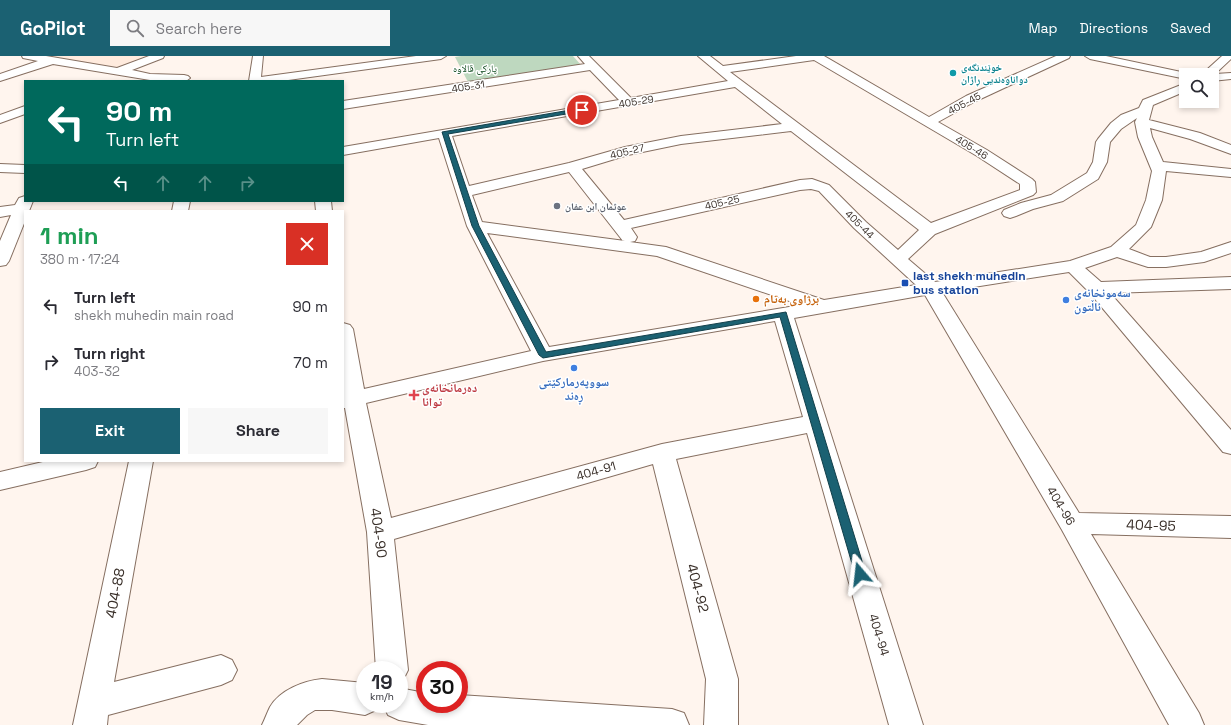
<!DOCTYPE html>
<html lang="en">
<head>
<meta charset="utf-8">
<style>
	body { margin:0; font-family:"Space Grotesk","Noto Naskh Arabic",sans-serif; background:#f7f7f7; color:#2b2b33; height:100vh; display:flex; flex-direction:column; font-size:15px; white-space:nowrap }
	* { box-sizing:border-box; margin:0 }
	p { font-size:13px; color:#7c7c81 }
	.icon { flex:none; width:22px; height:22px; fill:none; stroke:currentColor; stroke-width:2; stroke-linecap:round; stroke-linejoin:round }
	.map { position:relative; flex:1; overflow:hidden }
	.sheet { position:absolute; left:24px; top:154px; width:320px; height:252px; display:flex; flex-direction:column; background:#fff; border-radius:0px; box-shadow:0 2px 6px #0003 }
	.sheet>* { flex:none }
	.guide { position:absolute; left:24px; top:24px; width:320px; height:122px; border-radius:0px; box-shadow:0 2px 6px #0003; background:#00695c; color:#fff; overflow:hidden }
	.tools { position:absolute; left:1179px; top:12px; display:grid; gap:8px }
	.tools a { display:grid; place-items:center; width:40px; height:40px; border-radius:0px; background:#fff; box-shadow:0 2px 6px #0003; font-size:20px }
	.speed { position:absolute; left:356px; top:605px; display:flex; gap:8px; font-size:20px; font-weight:700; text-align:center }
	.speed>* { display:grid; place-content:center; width:52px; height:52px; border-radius:50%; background:#fff; box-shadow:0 2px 6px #0003; line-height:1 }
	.speed small { font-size:10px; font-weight:400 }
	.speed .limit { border:6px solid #d22; background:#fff; color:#111 }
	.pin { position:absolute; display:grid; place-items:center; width:34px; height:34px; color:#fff; margin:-17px; border:2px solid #fff; border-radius:50%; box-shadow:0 1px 4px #0007 }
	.me { position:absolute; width:44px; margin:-22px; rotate:343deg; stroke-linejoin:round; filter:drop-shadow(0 0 3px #0008) }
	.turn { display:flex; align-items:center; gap:14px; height:84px; padding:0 16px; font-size:18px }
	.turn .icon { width:52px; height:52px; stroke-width:2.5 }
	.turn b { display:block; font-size:28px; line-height:34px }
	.lanes { display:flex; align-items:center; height:38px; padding:0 16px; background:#0003; justify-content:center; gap:20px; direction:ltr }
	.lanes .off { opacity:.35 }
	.round { display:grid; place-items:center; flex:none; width:42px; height:42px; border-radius:0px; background:#f7f7f7 }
	.overview { display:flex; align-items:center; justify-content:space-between; height:68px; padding:0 16px }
	h1 { font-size:24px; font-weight:700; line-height:30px; color:#1e9e55 }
	.cta { display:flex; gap:8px; margin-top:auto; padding:8px 16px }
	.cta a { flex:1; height:46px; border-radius:0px; background:#1b6172; color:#fff; font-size:16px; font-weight:700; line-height:46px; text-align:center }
	.cta a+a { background:#f7f7f7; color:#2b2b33 }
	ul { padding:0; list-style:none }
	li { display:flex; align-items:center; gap:12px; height:56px; padding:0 16px }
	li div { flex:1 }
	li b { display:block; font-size:15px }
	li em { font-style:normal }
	header { display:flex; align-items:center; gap:24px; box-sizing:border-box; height:56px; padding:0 20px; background:#1b6172; color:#fff }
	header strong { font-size:19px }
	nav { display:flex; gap:22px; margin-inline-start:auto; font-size:14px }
	.search { width:280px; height:36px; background:#f7f7f7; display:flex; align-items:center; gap:10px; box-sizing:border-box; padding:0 14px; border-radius:0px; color:#7c7c81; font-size:15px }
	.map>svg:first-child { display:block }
	.built { fill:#ffebde }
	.green { fill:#bed8bf }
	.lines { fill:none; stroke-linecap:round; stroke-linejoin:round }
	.minor-casing { stroke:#866f61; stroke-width:2 }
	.minor { fill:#fff; fill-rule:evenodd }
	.route { fill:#1b6172; stroke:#123f4a }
	.culture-dot { fill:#0f9aa8; stroke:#fff; stroke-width:1.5 }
	.worship-dot { fill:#6b7280; stroke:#fff; stroke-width:1.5 }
	.transit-dot { fill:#1a4fb4; stroke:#fff; stroke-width:1.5 }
	.food-dot { fill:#e8710a; stroke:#fff; stroke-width:1.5 }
	.shop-dot { fill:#3f7fe0; stroke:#fff; stroke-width:1.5 }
	.health-dot { fill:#e0444e; stroke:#fff; stroke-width:1.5 }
	.labels { text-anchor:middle; stroke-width:3; stroke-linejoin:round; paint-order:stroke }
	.far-culture-label { font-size:10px; font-weight:bold; fill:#0d838f; stroke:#fff; text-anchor:start }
	.far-park-label { font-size:10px; fill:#094618; stroke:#fff }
	.far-street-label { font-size:10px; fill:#382e28; stroke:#fff }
	.far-worship-label { font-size:10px; font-weight:bold; fill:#5b616d; stroke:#fff; text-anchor:start }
	.transit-label { font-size:12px; font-weight:bold; fill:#164399; stroke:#fff; text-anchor:start }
	.shop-label { font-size:12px; font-weight:bold; fill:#366cbe; stroke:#fff; text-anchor:start }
	.food-label { font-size:12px; font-weight:bold; fill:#c56008; stroke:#fff; text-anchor:start }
	.health-label { font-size:12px; font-weight:bold; fill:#be3a42; stroke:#fff; text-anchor:start }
	.street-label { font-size:12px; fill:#382e28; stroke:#fff }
	.near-street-label { font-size:14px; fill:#382e28; stroke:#fff }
</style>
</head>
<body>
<header>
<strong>GoPilot</strong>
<div class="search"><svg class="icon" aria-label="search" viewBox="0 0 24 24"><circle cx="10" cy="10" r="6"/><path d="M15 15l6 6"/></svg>Search here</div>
<nav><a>Map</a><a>Directions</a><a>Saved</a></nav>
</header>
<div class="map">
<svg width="1231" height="669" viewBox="0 0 1231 669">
	<rect width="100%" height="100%" fill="#fff5ee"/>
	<path class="built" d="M47,0H153L122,12Z"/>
	<path class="green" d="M461,0H573L581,9L468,26L455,1Z"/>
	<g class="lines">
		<defs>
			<path id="minor" d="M22,0H46L117,12L149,0H164L163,2L132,14L150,18L184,19L188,20L190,22L186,25L150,24L53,8L0,25V18L38,5L23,2Z
				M253,0H263L261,21L416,0H446L441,3L281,25H249Z
				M578,0H589L631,42L728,25L698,0H710L723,10L796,0H824L929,61L966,40L1056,0H1070L1069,2L974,46L938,66L987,94L1032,123L1035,126L1036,136L1033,139L935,178L908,203L935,226L1070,205L1111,191L1136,169L1146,144L1152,115L1138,81L1135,66L1137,62L1121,73L1110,86L1107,106L1098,123L1063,145L1033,153L1016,160L1010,162L1004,160L1002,157L1004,154L1021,147L1051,139L1087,117L1093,106L1096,86L1098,83L1111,67L1121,59L1139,52L1143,44L1186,27V35L1153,49L1149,64L1200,77L1231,89V98L1190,83L1150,72L1152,81L1163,106L1231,113V121L1166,115L1162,144L1151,171L1129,193L1150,201H1166L1201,196L1231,186V197L1204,206L1166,211H1148L1117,201L1085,212L1101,226L1231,221V233L1110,237L1231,374V398L1223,396L1089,236L1069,216L942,236L1079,457L1231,460V482L1091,478L1199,657L1204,669H1169L1062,474L925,239L794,262L923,669H889L807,377L676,403L738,623V669H704L706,623L653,408L394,483L408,614L403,624L399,626V614H376L367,476L345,352H343V267L350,269L353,273L364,333L531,295L467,170L439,82L343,99V91L619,44L590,14L343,53V45L585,8ZM814,4L977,100L1020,128V134L931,167L730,16ZM735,31L782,68L681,80L625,91L569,107L469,130L452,80ZM791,75L919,174L898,194L866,166L829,129L812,123L800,124L624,164L582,113L628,99L681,88ZM569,116L623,185H625L482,166L472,139ZM811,133L819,135L854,172L916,229L824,244L666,191L630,186L635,185L637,181L631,172L800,134ZM487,177L657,200L801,249L549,291ZM775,265L803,361L662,388L391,462L366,347L543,305Z
				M1085,0H1106L1186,17L1191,19H1186V23L1090,3Z
				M1222,0H1231V3L1215,18L1231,17V23L1212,25V19H1201Z
				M25,50V58L0,67V59Z
				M0,108L25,109V117L0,116Z
				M25,140V145H33L29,155H25V165L9,205L6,209L0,210V185L11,159L0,161V151L15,149L19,142Z
				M174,145H190L188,155H172Z
				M315,145H331L332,155H316Z
				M47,405H98L95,411L86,414L0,434V416Z
				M129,405H153L114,626L221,599L232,604L237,614L232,624L221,629L108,659L107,669H73Z
				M322,623L365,627V648H379L376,654L365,659L332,654H315L307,659L297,669H262C265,663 267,657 270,651C280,634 303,625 322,623Z
				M399,632L425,637V648H459V639L672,653L684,657L689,669H428L399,664L388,659L383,648H399Z"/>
		</defs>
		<use href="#minor" class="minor-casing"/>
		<use href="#minor" class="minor"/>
	</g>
	<path class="route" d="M582,52H584V55L448,78L479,170L546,296L786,256L866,518L865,521L860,523L856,521L855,518L780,261L543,302L539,299L472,170L442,76Z"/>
	<circle class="culture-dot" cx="953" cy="17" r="4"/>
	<circle class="worship-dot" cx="557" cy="150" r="4"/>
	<rect class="transit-dot" x="901" y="223" width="8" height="8" rx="2"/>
	<circle class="food-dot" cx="756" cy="243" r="4"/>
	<g class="shop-dot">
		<circle cx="1066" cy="244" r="4"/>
		<circle cx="574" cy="312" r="4"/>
	</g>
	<path class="health-dot" d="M412 333h4v4h4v4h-4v4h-4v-4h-4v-4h4z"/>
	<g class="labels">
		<g class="far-culture-label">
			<text x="961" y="15">خوێندنگەی<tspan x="961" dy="12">دواناوەندیی ڕاژان</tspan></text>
		</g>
		<g class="far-park-label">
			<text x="475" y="16">پارکی قالاوە</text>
		</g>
		<g class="far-street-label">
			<text transform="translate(468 30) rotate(-9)" y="4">405-31</text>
			<text transform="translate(636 45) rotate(-9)" y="4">405-29</text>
			<text transform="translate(964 47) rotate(-28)" y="4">405-45</text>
			<text transform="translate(972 91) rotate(31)" y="4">405-46</text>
			<text transform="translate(627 95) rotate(-14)" y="4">405-27</text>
			<text transform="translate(722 146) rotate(-13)" y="4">405-25</text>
			<text transform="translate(860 168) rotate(44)" y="4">405-44</text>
		</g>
		<g class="far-worship-label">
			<text x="565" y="154">عوثمان ابن عفان</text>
		</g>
		<g class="transit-label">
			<text x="913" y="224">last shekh muhedin<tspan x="913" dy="14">bus station</tspan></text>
		</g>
		<g class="shop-label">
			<text x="1074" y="241">سەمونخانەی<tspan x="1074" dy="14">ئاڵتون</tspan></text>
			<text x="574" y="330" text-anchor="middle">سووپەرمارکێتی<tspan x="574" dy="14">ڕەند</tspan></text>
		</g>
		<g class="food-label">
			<text x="764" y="247">برژاوی بەتام</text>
		</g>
		<g class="health-label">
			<text x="422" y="336">دەرمانخانەی<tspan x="422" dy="14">توانا</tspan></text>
		</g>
		<g class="street-label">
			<text transform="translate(596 415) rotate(-16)" y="4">404-91</text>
			<text transform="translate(1061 450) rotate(59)" y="4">404-96</text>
			<text transform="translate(879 579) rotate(73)" y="4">404-94</text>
		</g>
		<g class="near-street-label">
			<text transform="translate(1151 469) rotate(2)" y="5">404-95</text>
			<text transform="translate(379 477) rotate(82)" y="5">404-90</text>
			<text transform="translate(698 532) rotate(75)" y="5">404-92</text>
			<text transform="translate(115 537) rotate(-79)" y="5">404-88</text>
		</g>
	</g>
</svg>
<div class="tools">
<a><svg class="icon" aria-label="search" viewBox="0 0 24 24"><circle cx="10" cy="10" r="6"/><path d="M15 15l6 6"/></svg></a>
</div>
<div class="speed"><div>19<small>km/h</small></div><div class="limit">30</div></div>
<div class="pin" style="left:582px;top:54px;background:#d93025"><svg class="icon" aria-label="arrive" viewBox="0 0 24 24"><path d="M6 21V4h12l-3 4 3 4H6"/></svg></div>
<svg class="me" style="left:860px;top:518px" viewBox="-20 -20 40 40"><path d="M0-17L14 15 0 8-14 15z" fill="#1b6172" stroke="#fff" stroke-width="4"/></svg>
<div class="guide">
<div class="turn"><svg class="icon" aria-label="left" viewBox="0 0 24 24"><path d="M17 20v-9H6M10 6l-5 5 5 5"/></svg><div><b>90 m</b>Turn left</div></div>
<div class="lanes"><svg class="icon" aria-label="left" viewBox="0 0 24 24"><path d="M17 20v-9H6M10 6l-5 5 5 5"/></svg><svg class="icon off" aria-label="ahead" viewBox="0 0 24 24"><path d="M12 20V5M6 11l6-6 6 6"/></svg><svg class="icon off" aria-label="ahead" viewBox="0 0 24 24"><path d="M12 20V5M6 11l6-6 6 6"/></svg><svg class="icon off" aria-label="right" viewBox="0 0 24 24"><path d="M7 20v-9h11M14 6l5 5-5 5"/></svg></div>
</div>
<section class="sheet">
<div class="overview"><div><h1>1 min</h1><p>380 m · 17:24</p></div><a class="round" style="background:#d93025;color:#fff"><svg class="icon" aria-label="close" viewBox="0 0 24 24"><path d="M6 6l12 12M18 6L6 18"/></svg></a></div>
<ul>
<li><svg class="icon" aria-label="left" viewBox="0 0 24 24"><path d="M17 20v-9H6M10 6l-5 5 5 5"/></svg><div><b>Turn left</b><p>shekh muhedin main road</p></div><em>90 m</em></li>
<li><svg class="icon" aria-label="right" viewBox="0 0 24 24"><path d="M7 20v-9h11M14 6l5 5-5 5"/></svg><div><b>Turn right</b><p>403-32</p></div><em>70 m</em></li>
</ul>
<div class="cta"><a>Exit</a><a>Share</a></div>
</section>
</div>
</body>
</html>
